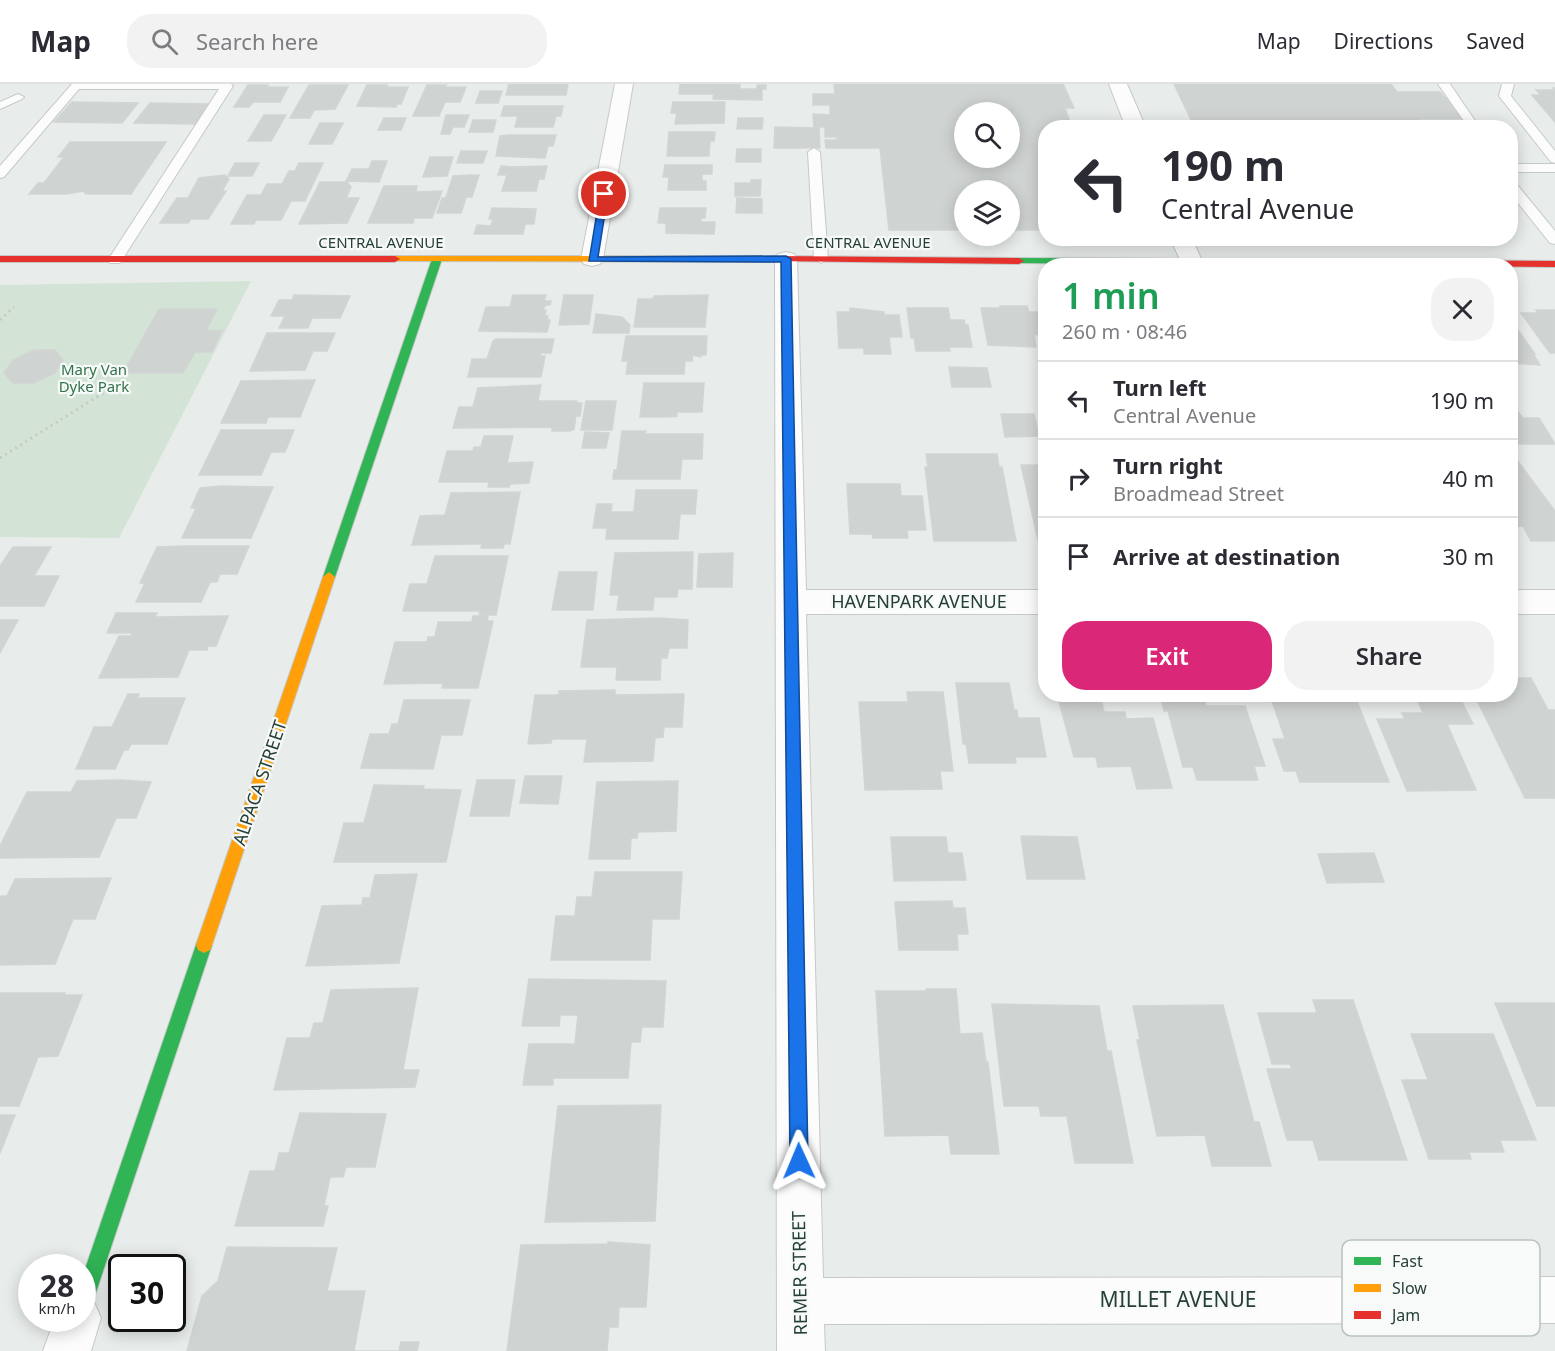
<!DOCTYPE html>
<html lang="en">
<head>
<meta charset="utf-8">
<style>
	body { margin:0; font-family:"Noto Sans",sans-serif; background:#f2f2f3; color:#2b2b33; height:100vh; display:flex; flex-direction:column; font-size:22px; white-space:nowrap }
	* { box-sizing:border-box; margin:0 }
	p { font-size:20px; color:#7c7c81 }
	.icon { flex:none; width:33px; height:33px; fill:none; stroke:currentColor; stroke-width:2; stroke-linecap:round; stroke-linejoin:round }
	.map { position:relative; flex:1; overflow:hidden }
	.side { position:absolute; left:1038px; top:174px; width:480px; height:444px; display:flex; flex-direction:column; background:#fff; border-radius:24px; box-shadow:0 3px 15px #0003 }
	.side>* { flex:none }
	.top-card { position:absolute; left:1038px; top:36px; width:480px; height:126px; border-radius:24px; box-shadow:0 3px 15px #0003; background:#fff; color:#2b2b33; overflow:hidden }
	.fabs { position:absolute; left:954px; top:18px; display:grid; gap:12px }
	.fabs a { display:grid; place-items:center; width:66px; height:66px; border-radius:50%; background:#fff; box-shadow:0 3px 15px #0003; font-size:30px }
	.speed { position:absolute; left:18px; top:1170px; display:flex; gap:12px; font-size:30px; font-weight:700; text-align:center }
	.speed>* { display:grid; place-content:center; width:78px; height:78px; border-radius:50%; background:#fff; box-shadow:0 3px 15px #0003; line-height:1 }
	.speed small { font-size:15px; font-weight:400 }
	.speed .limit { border:3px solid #111; border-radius:9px; background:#fff; color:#111 }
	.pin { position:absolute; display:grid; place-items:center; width:51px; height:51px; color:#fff; margin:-26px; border:3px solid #fff; border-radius:50%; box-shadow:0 2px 6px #0007 }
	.me { position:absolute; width:66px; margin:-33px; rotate:359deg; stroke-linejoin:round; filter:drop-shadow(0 0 4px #0008) }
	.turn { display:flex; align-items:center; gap:21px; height:126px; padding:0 24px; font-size:27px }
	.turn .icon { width:78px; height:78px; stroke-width:2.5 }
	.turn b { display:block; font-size:42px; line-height:51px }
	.round { display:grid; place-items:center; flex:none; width:63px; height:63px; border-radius:24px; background:#f2f2f3 }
	.headline { display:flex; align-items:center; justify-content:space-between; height:102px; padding:0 24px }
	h1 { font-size:36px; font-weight:600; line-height:45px; color:#1e9e55 }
	.button { display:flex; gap:12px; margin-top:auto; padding:12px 24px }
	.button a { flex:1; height:69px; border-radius:24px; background:#db2777; color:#fff; font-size:24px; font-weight:600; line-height:69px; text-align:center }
	.button a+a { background:#f2f2f3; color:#2b2b33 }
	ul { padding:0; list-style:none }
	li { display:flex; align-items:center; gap:18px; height:78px; padding:0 24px; border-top:2px solid #e1e1e2 }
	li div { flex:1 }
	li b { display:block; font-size:22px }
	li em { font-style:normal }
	header { display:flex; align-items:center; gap:36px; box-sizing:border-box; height:84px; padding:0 30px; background:#fff; border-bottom:2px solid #e1e1e2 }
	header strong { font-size:28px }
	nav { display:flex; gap:33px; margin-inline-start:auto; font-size:21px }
	.search { width:420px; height:54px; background:#f2f2f3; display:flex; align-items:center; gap:15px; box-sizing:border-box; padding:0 21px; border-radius:24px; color:#7c7c81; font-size:22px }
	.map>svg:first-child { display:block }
	.green { fill:#d3e4d7 }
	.building { fill:#cfd3d1; stroke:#d1d5d3; stroke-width:1.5; fill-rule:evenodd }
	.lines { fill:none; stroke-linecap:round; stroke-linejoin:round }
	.lane-casing { stroke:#c5c9c7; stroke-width:2 }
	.street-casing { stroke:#c5c9c7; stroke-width:2 }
	.fast-casing { stroke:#c4c9c7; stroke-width:2 }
	.slow-casing { stroke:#c4c9c7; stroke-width:2 }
	.jam-casing { stroke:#c4c9c7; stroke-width:2 }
	.path { stroke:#c3cbc8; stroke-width:3; stroke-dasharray:2 4; stroke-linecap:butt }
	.lane { fill:#fcfcfc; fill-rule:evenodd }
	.street { fill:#fcfcfc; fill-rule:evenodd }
	.fast { fill:#30b455; fill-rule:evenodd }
	.slow { fill:#ff9f0a; fill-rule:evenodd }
	.jam { fill:#e5322d; fill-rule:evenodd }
	.route { fill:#1a73e8; stroke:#114b97; stroke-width:1.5 }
	.labels { text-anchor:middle; stroke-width:4.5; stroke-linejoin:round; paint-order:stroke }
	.far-street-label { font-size:15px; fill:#263f38; stroke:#f7faf8 }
	.far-park-label { font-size:15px; fill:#33734b; stroke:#f7faf8 }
	.street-label { font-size:18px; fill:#263f38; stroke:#f7faf8 }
	.near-street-label { font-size:21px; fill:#263f38; stroke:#f7faf8 }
	.key { fill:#f7faf8; stroke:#b8c2be; stroke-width:1.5 }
	.key-label { font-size:16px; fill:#263f38 }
</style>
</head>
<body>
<header>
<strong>Map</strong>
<div class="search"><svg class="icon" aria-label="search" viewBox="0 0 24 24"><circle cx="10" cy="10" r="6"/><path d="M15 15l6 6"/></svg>Search here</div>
<nav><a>Map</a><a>Directions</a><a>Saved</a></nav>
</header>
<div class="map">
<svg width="1555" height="1267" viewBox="0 0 1555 1267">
	<rect width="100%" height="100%" fill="#e8ecea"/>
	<path class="green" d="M251,197L119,454L0,453V201Z"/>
	<path class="building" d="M509,0H568L566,11H506Z
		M680,0H740V5H757V1H766V5H762V16L713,15L714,10H679Z
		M834,0H1063L1074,24H1065L1072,44H1046V146H1010V106H964V146H889L880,64H826L825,56H837V53H825V43H814L813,30L830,31V21H813V10H835ZM964,28H1010V74H964Z
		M1174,0H1391L1397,8H1440L1464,35H1418L1424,44H1195Z
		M248,1H268L267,3H288L280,18H253L249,23H234Z
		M309,1H348L335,25L314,26L310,34H290Z
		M367,1H387L386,3H408L401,20H397L396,23L357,22Z
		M427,1H446L444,3H466L460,18H445L439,32H413Z
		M1553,4H1555V38L1532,11H1541L1536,6H1555Z
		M480,7H502L498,19H476Z
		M72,18L138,19L122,39L54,38Z
		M673,18H725L724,39L675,40L677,29H671Z
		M150,19L210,20L196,40L134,39Z
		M504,22H563L561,32H556L553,43H515L518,32H501Z
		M264,31H286L271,57H248Z
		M446,31H469L464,43H453L450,50H441Z
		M384,34H406L401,46H378Z
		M738,34H763L762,45H737Z
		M473,36H496L493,48H469Z
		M320,39H343L332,60H309Z
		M775,43L819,44L820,64H774Z
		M669,48H715L714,57H710L709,72H667Z
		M510,51H556L553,62H548L545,74L496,72L500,52Z
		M70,58H166L131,110H86L83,107L66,110H29L38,99H44L64,73H58Z
		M737,65H761V78H736Z
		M461,67H487L483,79H457Z
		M430,73H453L447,92L423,93Z
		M372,77H387L379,98L346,97L352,85H369Z
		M235,79H259L252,92H228Z
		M299,79H323L305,117H291L281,136H256L254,140H231L247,111H261L267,100H282L289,87H295Z
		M665,81H712V90H702V97H706V106H668L669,93H663Z
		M501,82L512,83L547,82L544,95H539L536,107H502L507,91H498Z
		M225,91L229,95L222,107H226L208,135H191L188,139H160L177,114H188L199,94Z
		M471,91H479L472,113H446L453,92Z
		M751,96H761L760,112H735V99H751Z
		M320,98H347L351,103L346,114H359L347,139L299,140Z
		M384,102H417L416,108L442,107L432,134H414L413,139H368Z
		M442,114H466L461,129H437Z
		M737,114L762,115V129H736Z
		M492,124L536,125L534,140H525L523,150H474L477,141L491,142L493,135H489Z
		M660,124H706L705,134H701V138H715L714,150L666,149V139H658Z
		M294,211L350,212L340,234H312L308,244H279L285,232H271L279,216H292Z
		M513,211H546L544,217H551L550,221H546L542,226H546L545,232H548L547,236H550L547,248L479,247L486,223H510Z
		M564,211H593L589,240L559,241Z
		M708,211L705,243H634L638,215H653L654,212Z
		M1000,222H1027L1029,228H1045L1046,249L1034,251L1036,263L988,261L981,224H1000Z
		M850,224L884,228V231H899L902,253H889L891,270H864V264H839L837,228H850Z
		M907,224H948L950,236H964L965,241H968L972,263H949L950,267H916L914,254H911Z
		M159,225H217L206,247L222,246L212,268H195L183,289H123Z
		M1536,226H1555V269H1550L1521,229H1539Z
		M596,230L622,233L630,241L629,249H593Z
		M1510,235L1535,270H1533L1540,281L1510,279Z
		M267,249H335L327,267H313L305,286L250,287Z
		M626,252H707L706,271H701V273L693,271L692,277H685L684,290H626L628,277H622Z
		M496,255H554L551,269H541L540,272H545L541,293H468L472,275H487L493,257Z
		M34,266H55L63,276L55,289L34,299H13L4,289L13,276Z
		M949,283L987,284L991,303H952Z
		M315,296L300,333H268L266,339H221L241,297Z
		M644,299H704L702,328H677V332L670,333H640Z
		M541,301L538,317H577V319H582L580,332H576L574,345L570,347H552V343L453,344L459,323H473L478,304Z
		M586,317H616L612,346H581Z
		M1510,328H1518L1523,334H1539L1555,360H1518L1510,348Z
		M1001,330H1034L1039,352L1005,353Z
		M221,346H294L285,368H271L261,391H199Z
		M622,347H646L645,350H703L702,375H682L680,395H613L614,386H617Z
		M585,348L609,349L606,364H582Z
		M484,352H513L507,379L533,378L529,399L510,400L509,403H488L489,398H439L447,367H473L474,363H481Z
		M926,370H997L999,383H1002L1016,457H934L925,383H928Z
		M1510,376H1517L1555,427V457H1531L1523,442L1510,443Z
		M1021,381H1046V456H1038Z
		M847,400H900L901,412H922L926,446H907L908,454H873L872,450H850Z
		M221,402L273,403L251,454H182L196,424H191L200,404Z
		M636,406H697L695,430H680L678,455H606L607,444H593L597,420H612L611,428H634Z
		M520,408L510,460H504L503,464H481L482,460H475L412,461L420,432L445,431L451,409Z
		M186,462H249L237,490H220L217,498H210L201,518H136L145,499H140L157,463Z
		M13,463H51L34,492H59L44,522H0V482Z
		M693,468L692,505H678L677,513H654L653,526H617L619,511H610L615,469Z
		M733,469L732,503H697L699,470Z
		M435,472H508L496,531H479L480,527H403L410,500H427Z
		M559,488H597L593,526H552Z
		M116,529H157L155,533L228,532L216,562H208L207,566H189L178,593L99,594L119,552H131L132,549H107Z
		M473,532H488L487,537H493L478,604H442L443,599L384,600L395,558H427L428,553H435L438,538H472Z
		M659,534L688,536L687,564H669L667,574H661L660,596H616L617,583H581L587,536Z
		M0,536H18L0,569Z
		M1510,594H1531L1548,626H1555V714H1525L1474,610H1510Z
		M956,599H1009L1014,626H1017L1018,634H1039L1046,673H1015L1016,679H969L966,660H963Z
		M615,606V611L684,610L682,643H664L663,653L655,654L653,677L584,678L587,655H552L551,659L528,660L535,611H559V607Z
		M907,608H943L953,687H940L942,705L865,706L859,618H908Z
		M128,610H139L137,614H185L167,660H131L128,666H124L115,685H76L94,643H112Z
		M1057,610H1100L1104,628H1125L1126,635L1153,634L1172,704L1137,705L1131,682L1098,683L1096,673H1074Z
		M1160,610H1203L1206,622H1245L1265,682H1254L1258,696H1197L1193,683H1183L1168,627H1164Z
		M1354,610L1389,698H1300L1296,687H1284L1273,655H1285L1270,611Z
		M1415,610H1458L1473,640H1447L1476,706L1407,707L1377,635H1405L1402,629H1423Z
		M404,616H470L462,651H441L433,685L361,684L370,650H389L392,640H398Z
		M525,692H562L558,720L520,719Z
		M120,696L151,698L136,734H116L99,773L0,774V762L27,708H71L77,697Z
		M477,696H515L509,732H470Z
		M678,697L676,747L638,748L637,754H631L630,775H589L597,698Z
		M374,701L424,702L423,705L461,706L446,778H334L344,739H364Z
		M1021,752L1077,753L1085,795H1027Z
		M891,753H946L948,769H962L966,796L894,797Z
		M1374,769L1384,798L1327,799L1318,770Z
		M595,788H682L679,835H652L650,876H551L556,832H575L577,813H592Z
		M417,790L399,879L306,882L322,822L362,821L363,814H370L375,791Z
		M111,794L95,835H73L55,880L0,881V815L1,812H7L15,795Z
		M952,817L953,824H965L968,850H957L958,866H899L895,818Z
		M529,895L666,897L663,943H642L640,958H631L628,994H553V1001H523L529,960H575L578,931H560L559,942H522Z
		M418,904L403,986H419L415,1003L274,1006L287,954H310L314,939H323L331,906Z
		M926,905H956L960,950L982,949L986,978H988L999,1070H951L949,1051L885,1052L876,907H926Z
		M0,909H65L64,911H82L58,972L38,973L19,1022H0Z
		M1313,916H1353L1407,1076H1319L1313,1056H1287L1267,985H1292L1290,980H1272L1258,929H1317Z
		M1495,919H1555V1022H1537Z
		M992,920L1099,922L1107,967H1111L1133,1079H1075L1067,1032H1041L1039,1022H1004Z
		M1223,921L1254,1038H1259L1271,1082H1212L1205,1051L1157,1052L1137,956H1140L1133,922Z
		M1411,950H1493L1536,1056H1500L1504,1068H1469L1471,1075H1429L1402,996H1428Z
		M661,1021L655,1137L545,1138L558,1022Z
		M300,1029L386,1030L375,1083H346L343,1093H330L324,1122H328L323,1142H235L250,1087H275L279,1069H289Z
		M0,1031H15L0,1069Z
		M608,1158L650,1161L646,1223H619L618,1243H609L607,1267H507L521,1161L608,1160Z
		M227,1163L337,1164L327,1207H365L354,1267H399L401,1258H419L417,1267H187L202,1212L218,1197Z"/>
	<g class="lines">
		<defs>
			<path id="lane" d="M72,0H231L233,2L120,179H110L108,176L219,5H79L4,93L0,94V82Z
				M1438,0H1450L1480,44H1469Z
				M1502,0H1514L1511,12L1555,67V79L1551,78L1499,12Z
				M18,10L24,13L22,15L0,25V18Z
				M814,64L820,68L828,175L821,179L814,175L808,68Z
				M1510,80H1555V88H1510Z
				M1510,96L1514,97L1555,147V160L1550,159L1510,109Z"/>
			<path id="street" d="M615,0H633L603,175L600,180L592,182L584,180L581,175Z
				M1109,0H1127L1146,44H1126Z
				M1170,154H1192L1202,177L1199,182H1183Z
				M786,168L794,170L797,175L806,506H1046V530H806L823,1194L1555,1193V1239L824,1240L825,1267H777L775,175L778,170Z
				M1510,506H1555V530H1510Z
				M82,1213L94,1218L101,1234L91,1267H43L55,1234H82Z"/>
			<path id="fast" d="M437,172L442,175L335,493L333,496H325L323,493L432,175Z
				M1019,174L1356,176L1361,179L1357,182L1016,179L1014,177Z
				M204,853L210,856L212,861L91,1223L89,1230L82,1232V1194L196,861L198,856Z"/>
			<path id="slow" d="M395,172H776L781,175L776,178L392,177V173Z
				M329,488L335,493L212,861L210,866L204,869L198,866L196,861L323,493Z"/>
			<path id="jam" d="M0,172H395L400,175L395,178H0Z
				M776,172L1019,174L1024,177L1019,180L773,177V173Z
				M1356,176L1555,177V183L1353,181V177Z"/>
		</defs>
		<use href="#lane" class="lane-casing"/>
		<use href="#street" class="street-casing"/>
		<use href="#fast" class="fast-casing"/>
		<use href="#slow" class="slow-casing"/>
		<use href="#jam" class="jam-casing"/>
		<path class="path" d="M0,236L14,223
			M0,374L111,304"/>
		<use href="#lane" class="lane"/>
		<use href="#street" class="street"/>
		<use href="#fast" class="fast"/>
		<use href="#slow" class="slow"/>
		<use href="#jam" class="jam"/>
	</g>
	<path class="route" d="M604,107L608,110L598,173L786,172L791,175L808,1077L805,1083L799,1086L793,1083L790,1077L781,178L589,177L600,110Z"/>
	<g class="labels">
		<g class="far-street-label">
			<text x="381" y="164">CENTRAL AVENUE</text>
			<text x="868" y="164">CENTRAL AVENUE</text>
		</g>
		<g class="far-park-label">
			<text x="94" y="291">Mary Van<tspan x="94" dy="17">Dyke Park</tspan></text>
		</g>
		<g class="street-label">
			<text x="919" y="524">HAVENPARK AVENUE</text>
			<text transform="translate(260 699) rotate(-71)" y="6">ALPACA STREET</text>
			<text transform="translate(800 1189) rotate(-91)" y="6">REMER STREET</text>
		</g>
		<g class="near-street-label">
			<text x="1178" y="1223">MILLET AVENUE</text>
		</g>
	</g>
	<rect x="1342" y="1156" width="198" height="96" rx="9" class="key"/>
	<rect x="1354" y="1173" width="27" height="8" fill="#30b455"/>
	<rect x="1354" y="1200" width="27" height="8" fill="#ff9f0a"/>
	<rect x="1354" y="1227" width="27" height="8" fill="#e5322d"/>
	<g class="key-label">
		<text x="1392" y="1183">Fast</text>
		<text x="1392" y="1210">Slow</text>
		<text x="1392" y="1237">Jam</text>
	</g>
</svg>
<div class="fabs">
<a><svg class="icon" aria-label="search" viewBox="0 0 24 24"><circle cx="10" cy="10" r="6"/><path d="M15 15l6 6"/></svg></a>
<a><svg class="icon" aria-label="layers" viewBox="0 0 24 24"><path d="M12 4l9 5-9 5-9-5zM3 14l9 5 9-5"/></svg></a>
</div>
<div class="speed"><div>28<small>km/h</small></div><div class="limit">30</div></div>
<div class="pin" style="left:604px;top:110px;background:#d93025"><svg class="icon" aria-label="arrive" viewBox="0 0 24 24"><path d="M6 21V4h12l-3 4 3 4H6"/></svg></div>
<svg class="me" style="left:799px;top:1077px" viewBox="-20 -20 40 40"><path d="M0-17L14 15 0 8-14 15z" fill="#1a73e8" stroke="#fff" stroke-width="4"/></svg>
<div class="top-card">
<div class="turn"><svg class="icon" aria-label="left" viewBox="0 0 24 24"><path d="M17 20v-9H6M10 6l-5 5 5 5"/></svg><div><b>190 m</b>Central Avenue</div></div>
</div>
<section class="side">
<div class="headline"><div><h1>1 min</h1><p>260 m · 08:46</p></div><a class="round"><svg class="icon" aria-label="close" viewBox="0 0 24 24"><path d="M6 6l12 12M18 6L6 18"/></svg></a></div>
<ul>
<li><svg class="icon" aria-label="left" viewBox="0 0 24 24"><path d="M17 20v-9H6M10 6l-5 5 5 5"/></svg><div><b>Turn left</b><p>Central Avenue</p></div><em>190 m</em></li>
<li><svg class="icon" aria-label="right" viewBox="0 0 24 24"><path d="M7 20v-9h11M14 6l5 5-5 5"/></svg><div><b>Turn right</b><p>Broadmead Street</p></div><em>40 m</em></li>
<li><svg class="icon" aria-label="arrive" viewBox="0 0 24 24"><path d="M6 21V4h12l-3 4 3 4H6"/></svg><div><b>Arrive at destination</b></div><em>30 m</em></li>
</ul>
<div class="button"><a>Exit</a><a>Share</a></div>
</section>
</div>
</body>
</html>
